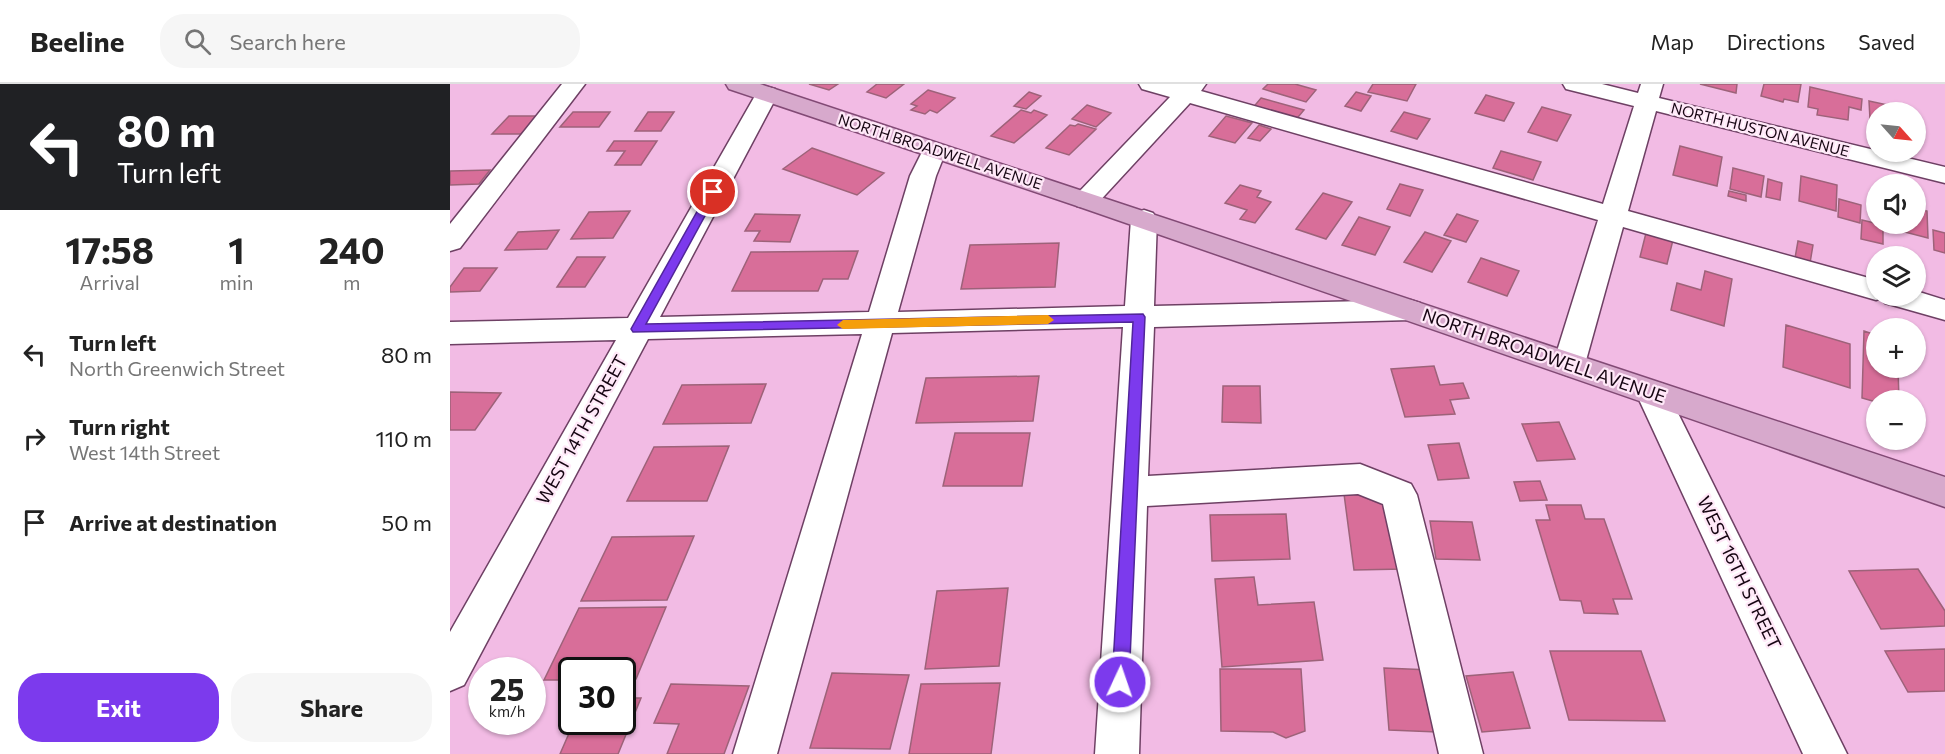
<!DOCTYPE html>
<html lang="en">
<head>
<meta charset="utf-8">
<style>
	body { margin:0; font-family:Commissioner,sans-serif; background:#f6f6f6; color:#222; height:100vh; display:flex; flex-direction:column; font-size:22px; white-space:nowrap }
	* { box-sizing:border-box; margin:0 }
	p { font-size:20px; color:#767676 }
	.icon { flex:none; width:33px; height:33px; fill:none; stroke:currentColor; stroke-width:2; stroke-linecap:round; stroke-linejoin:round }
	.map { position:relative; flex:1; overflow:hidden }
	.sheet { display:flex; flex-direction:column; background:#fff; width:450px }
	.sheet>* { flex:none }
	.hud { background:#202124; color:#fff; overflow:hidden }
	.needle { width:39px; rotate:117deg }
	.controls { position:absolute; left:1416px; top:18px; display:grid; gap:12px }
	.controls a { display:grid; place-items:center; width:60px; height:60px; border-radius:50%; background:#fff; box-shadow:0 2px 4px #0004; font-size:30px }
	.speed { position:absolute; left:18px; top:573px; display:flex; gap:12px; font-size:30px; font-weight:700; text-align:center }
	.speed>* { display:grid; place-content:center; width:78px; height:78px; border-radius:50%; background:#fff; box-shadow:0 2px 4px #0004; line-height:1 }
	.speed small { font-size:15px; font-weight:400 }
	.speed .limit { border:3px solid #111; border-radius:9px; background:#fff; color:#111 }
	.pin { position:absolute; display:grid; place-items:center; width:51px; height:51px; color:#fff; margin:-26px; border:3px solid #fff; border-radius:50%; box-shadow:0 2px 6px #0007 }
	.me { position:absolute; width:66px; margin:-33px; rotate:3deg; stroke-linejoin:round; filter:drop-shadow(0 0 4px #0008) }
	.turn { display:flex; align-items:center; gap:21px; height:126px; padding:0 18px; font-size:27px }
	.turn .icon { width:78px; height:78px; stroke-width:2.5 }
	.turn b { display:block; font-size:42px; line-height:51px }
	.eta { display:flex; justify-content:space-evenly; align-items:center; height:102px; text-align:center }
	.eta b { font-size:36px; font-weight:700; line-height:42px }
	.action { display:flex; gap:12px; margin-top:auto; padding:12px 18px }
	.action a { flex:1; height:69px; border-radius:24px; background:#7c3aed; color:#fff; font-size:24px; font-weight:700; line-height:69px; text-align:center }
	.action a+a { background:#f6f6f6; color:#222 }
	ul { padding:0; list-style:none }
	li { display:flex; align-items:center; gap:18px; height:84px; padding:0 18px }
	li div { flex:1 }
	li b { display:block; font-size:22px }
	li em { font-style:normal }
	header { display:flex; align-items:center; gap:36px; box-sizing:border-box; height:84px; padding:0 30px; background:#fff; border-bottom:2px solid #e0e0e0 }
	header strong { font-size:28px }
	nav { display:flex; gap:33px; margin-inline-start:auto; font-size:21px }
	.search { width:420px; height:54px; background:#f6f6f6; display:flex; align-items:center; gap:15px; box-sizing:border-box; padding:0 21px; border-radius:24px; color:#767676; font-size:22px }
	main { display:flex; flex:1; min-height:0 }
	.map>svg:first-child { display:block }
	.building { fill:#d86e99; stroke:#9d6279; stroke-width:1.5 }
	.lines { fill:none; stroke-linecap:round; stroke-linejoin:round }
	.minor-casing { stroke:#6e4064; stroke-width:3 }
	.major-casing { stroke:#824a75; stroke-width:3 }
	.minor { fill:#fff; fill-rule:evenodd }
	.major { fill:#d7a9cc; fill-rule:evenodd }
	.route { fill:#7c3aed; stroke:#51269a; stroke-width:1.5 }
	.slow { fill:#f59e0b }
	.labels { text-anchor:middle; stroke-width:4.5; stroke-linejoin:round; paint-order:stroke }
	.far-street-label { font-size:15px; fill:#160512; stroke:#ffe8f8 }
	.street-label { font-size:18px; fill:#160512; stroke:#ffe8f8 }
</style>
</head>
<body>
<header>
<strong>Beeline</strong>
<div class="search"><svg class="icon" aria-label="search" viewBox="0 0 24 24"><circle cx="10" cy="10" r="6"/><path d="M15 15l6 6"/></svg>Search here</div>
<nav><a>Map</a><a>Directions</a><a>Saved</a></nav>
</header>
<main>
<section class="sheet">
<div class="hud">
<div class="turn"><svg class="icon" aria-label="left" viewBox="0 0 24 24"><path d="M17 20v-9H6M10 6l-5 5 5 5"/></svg><div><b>80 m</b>Turn left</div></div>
</div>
<div class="eta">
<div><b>17:58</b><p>Arrival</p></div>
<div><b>1</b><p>min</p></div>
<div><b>240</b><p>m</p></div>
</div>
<ul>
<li><svg class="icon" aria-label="left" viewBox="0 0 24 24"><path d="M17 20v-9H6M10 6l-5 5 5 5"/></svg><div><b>Turn left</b><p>North Greenwich Street</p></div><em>80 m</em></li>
<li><svg class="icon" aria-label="right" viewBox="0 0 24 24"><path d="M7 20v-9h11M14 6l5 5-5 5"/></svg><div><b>Turn right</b><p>West 14th Street</p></div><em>110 m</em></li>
<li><svg class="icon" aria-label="arrive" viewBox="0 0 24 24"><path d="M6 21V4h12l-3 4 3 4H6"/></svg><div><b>Arrive at destination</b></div><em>50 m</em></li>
</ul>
<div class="action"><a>Exit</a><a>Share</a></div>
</section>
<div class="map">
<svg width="1495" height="670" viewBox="0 0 1495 670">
	<rect width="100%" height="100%" fill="#f2bbe4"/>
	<path class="building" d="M359,0H388L379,6Z
		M427,0H454L436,14L417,8Z
		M818,0H845L866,6L856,18L813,5Z
		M923,0H966L957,17L918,8Z
		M1250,0H1287L1286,9Z
		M1314,0H1351L1348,18L1334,15L1333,18L1311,12Z
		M1360,3L1412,15L1411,26L1399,23L1398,36L1367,31L1368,25L1358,23Z
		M478,6L505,14L487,29L480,26L475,30L461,26L467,22L461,20Z
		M579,8L591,12L576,25L564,22Z
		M906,8L921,12L911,27L895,22Z
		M1036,11L1064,19L1054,37L1025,29Z
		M811,14L854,26L844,38L801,26Z
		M1419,17L1438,21V25L1455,28H1426V36L1420,35Z
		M637,21L661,29L646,43L622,35Z
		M1092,23L1121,31L1107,57L1078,48Z
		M571,26L581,29L584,26L597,31L564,59L541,52Z
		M123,28H160L149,43H110Z
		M198,28H224L211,47H185Z
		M954,28L980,35L967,55L941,47Z
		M59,32H89L73,50H42Z
		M776,32L802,39L785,59L759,52Z
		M628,40L646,45L619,71L596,64L620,41L625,42Z
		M809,41L821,45L810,57L798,54Z
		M164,57H207L191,81H165L175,67H157Z
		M1230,62L1272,73L1267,102L1223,91Z
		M362,64L434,89L407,111L333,85Z
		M1051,67L1091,78L1083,96L1043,84Z
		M1283,84L1314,92L1311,113L1280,105Z
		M40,86L29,100L0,101V87Z
		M1351,92L1387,101L1386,127L1349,117Z
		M1318,95L1332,99L1330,116L1316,113Z
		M950,100L973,106L960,132L937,125Z
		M790,101L811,107L807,113L821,118L805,139L790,135L797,126L775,119Z
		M1279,107L1296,111V117L1278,112Z
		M873,109L902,118L876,155L846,145Z
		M1389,115L1411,121L1410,139L1388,133Z
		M1466,124L1477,127L1478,154L1443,145V140H1466Z
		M180,127L163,154L121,155L139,128Z
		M305,130L350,131L340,158L304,157L310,147H295Z
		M1007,130L1028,137L1016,158L994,151Z
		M909,133L940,143L925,171L892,161Z
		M1412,136L1433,141V160L1411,155Z
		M109,146L97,165L55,166L68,148Z
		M1483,146L1495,149V169L1484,166Z
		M975,148L1001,157L982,188L954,178Z
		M1196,149L1223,156L1217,180L1190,173Z
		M1348,157L1363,161L1360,179L1345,174Z
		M609,159L605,203L511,205L520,161Z
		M408,167L398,195H373L368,207H282L301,168Z
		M127,173H155L135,203H107Z
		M1031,174L1069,187L1057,212L1018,198Z
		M14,184H47L30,207L0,208V203Z
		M1255,187L1282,195L1274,242L1221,226L1227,199L1251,206Z
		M1336,241L1400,260V304L1333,283Z
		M1414,247L1426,251V284H1448L1449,316L1426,318L1412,314Z
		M984,282L990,301L1013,299L1019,314L1000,316L1005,330L955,333L941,285Z
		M589,292L583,337L466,339L476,294Z
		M316,300L301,339L213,340L232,301Z
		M773,302H810L811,339L772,338Z
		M0,308L51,309L25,346H0Z
		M1109,338L1125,375L1087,377L1072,340Z
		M505,349H580L572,402H493Z
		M1009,359L1019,394L988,396L978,361Z
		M279,362L257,417H177L204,363Z
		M1090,397L1097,416L1070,417L1064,398Z
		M894,410H940L953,485L904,486Z
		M1096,421H1131L1135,435H1154L1182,515H1163L1168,530L1134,529L1131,517L1110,516L1086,436H1100Z
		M836,430L840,475L762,477L760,431Z
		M980,437L1022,438L1030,476L986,475Z
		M244,452L217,516L131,517L162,453Z
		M1468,485L1495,527V542L1431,545L1399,487Z
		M804,493L808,521L864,518L873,576L772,583L765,495Z
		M558,504L549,582L475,585L487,507Z
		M216,523L186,595H172V586H122V596H94L129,524Z
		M1495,565V607L1458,608L1435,567Z
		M1100,567H1191L1215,637L1119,636Z
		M934,584L981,586L987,648L939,646Z
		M770,585H851L855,647L836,654L823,648L771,647Z
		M1063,588L1080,644L1032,648L1016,592Z
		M382,589L459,591L440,665L360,664Z
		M550,599L541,670H459L471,600Z
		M221,600L299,602L274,670H217L229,640L204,639Z
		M172,614H191L168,670H110L124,638H172Z"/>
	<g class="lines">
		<defs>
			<path id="minor" d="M112,0H135L10,164L0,167V140Z
				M689,0H756L751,7L1153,120L1184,22L1116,5L1113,0H1152L1188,9L1191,0H1213L1209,14L1495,83V99L1206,27L1178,127L1426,196V212H1466V207L1495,216V236L1435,219L1432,214L1426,216L1173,143L1135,280L1130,288L1119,292L1108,288L1103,280L1148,136L740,19L645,122L636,124L627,122L623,116L627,110L720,13L692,5Z
				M317,3L325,5L328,10L210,233L419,228L460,92L475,62L484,60L493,62L496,67L486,92L448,228L675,222L681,135L685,129L694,126L703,129L707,135L704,222L960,216L970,219L975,226L970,233L960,236L704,243L698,392L910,380L961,400L967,411L1033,670H989L933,420L908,410L697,422L689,670H645L673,243L442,249L327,670H283L412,250L198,255L14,601L0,607V548L166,256L0,260V238L178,234L306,10L309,5Z
				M1202,297L1213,300L1218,309L1397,670H1353L1186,309L1191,300Z"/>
			<path id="major" d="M276,0H310L1495,393V423L627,122L279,5Z"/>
		</defs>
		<use href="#minor" class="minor-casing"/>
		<use href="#major" class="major-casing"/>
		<use href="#minor" class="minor"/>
		<use href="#major" class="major"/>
	</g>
	<path class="route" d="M263,105L268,108L196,240L693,230L695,233L679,598L676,604L670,607L664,604L662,598L683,238L183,248L181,245L258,108Z"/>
	<path class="slow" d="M598,231L604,236L598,240L393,245L387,241L393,236Z"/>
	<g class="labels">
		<g class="far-street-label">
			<text transform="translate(1310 46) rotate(14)" y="5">NORTH HUSTON AVENUE</text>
			<text transform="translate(490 68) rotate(18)" y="5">NORTH BROADWELL AVENUE</text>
		</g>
		<g class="street-label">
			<text transform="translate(1094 272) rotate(19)" y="6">NORTH BROADWELL AVENUE</text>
			<text transform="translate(132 346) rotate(-61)" y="6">WEST 14TH STREET</text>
			<text transform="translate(1289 489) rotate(64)" y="6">WEST 16TH STREET</text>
		</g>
	</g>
</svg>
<div class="controls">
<a><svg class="needle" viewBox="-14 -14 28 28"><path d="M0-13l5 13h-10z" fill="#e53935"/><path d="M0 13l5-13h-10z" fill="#767676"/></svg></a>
<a><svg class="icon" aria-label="sound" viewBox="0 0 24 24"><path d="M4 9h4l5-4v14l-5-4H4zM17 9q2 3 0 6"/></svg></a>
<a><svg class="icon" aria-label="layers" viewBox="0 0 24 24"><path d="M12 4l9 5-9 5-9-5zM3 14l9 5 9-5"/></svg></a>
<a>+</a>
<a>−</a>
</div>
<div class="speed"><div>25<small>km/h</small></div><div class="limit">30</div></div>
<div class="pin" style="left:263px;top:108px;background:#d93025"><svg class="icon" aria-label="arrive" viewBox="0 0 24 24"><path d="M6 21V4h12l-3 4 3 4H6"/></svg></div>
<svg class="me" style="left:670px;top:598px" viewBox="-20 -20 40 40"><circle r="17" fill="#7c3aed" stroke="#fff" stroke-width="3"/><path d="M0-11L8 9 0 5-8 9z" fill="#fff"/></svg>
</div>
</main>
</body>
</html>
